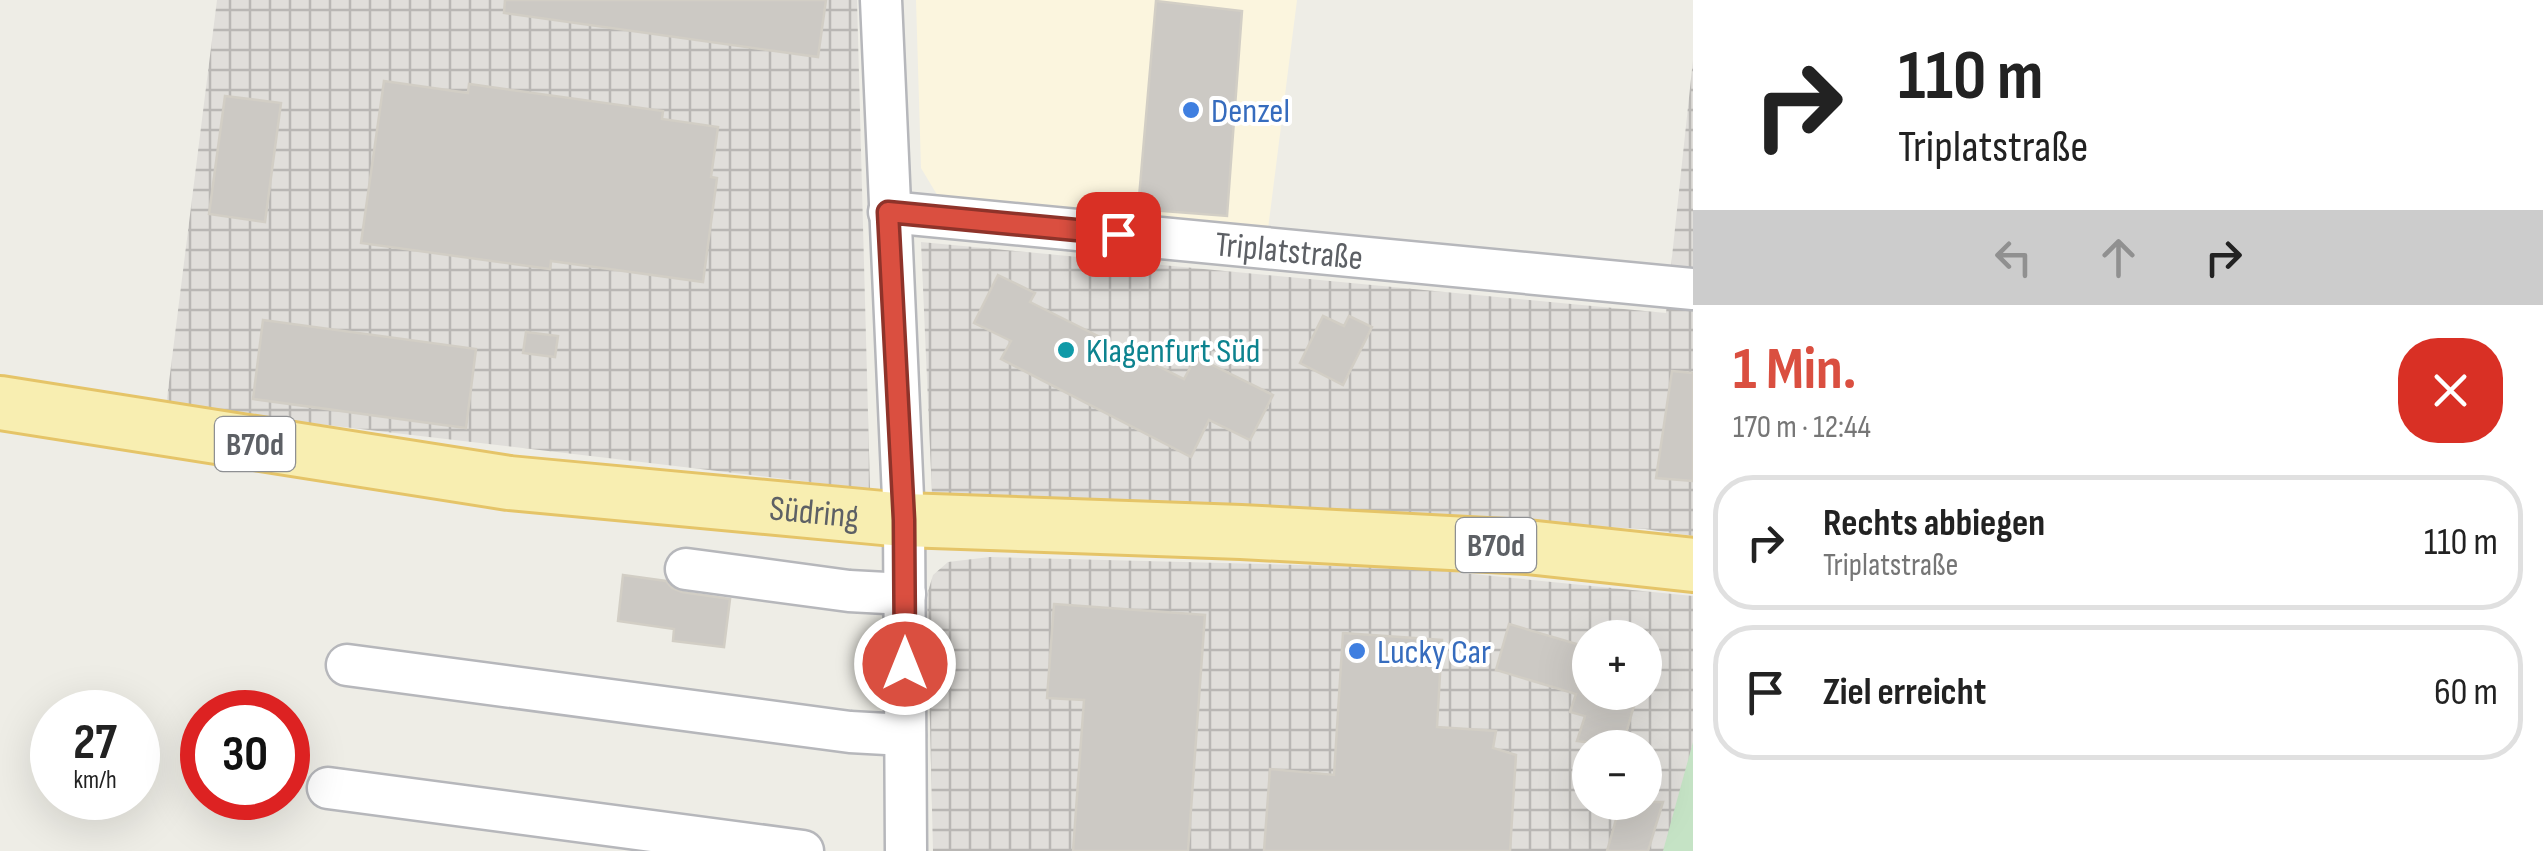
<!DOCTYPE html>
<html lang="de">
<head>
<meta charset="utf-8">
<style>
	body { margin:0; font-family:"Sofia Sans Condensed",sans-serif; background:#f2f2f2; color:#222; height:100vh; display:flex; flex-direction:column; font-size:38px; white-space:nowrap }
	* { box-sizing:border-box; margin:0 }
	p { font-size:32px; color:#767676 }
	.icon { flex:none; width:55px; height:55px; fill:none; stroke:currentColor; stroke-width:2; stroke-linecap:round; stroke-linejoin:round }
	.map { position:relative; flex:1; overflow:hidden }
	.side { display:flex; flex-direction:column; background:#fff; width:850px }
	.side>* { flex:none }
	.top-card { background:#fff; color:#222; overflow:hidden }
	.buttons { position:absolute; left:1572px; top:620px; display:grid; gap:20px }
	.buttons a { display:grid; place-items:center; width:90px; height:90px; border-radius:50%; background:#fff; box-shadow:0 10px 40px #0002; font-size:50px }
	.speed { position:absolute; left:30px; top:690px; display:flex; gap:20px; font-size:50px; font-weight:700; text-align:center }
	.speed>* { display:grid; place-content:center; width:130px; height:130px; border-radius:50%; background:#fff; box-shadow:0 10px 40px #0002; line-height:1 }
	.speed small { font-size:25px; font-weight:400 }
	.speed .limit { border:15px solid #d22; background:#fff; color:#111 }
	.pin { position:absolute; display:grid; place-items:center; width:85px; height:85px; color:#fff; margin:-42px; border-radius:20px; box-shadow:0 5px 15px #0006 }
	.me { position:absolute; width:110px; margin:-55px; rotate:0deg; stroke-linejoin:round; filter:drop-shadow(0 0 8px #0008) }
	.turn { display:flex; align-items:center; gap:35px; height:210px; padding:0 40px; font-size:45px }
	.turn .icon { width:130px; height:130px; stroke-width:2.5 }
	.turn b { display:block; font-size:70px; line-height:85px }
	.lanes { display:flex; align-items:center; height:95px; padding:0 40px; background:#0003; justify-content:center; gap:50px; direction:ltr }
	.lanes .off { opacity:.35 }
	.round { display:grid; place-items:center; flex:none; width:105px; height:105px; border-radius:40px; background:#f2f2f2 }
	.headline { display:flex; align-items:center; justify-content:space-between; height:170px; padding:0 40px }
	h1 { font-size:60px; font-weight:700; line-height:75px; color:#da4f40 }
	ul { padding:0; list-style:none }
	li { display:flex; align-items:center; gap:30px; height:135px; margin:0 20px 15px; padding:0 20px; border:5px solid #e0e0e0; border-radius:40px }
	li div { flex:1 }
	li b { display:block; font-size:38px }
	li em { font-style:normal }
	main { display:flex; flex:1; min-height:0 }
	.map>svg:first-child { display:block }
	.commercial { fill:#fbf5de }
	.industrial { fill:url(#industrial-grid); fill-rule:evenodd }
	.grass { fill:#c5e3c5 }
	.building { fill:#ccc9c4; stroke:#d2cec5; stroke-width:2.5 }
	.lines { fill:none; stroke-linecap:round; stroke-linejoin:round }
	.minor-casing { stroke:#b6b7bb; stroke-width:45 }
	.major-casing { stroke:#e5c468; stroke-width:58 }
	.minor { stroke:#fff; stroke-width:40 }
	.major { stroke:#f8eeb1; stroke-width:52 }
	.route-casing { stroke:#8e332a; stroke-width:25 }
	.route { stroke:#da4f40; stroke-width:18 }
	.shop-dot { fill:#3f7fe0; stroke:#fff; stroke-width:4 }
	.culture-dot { fill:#0f9aa8; stroke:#fff; stroke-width:4 }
	.labels { text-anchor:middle; stroke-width:8; stroke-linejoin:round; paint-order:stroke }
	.shield { fill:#fff; stroke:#8e9093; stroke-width:2.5 }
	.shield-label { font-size:32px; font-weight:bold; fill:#5d6065 }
	.shop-label { font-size:35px; fill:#366cbe; stroke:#fff; text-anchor:start }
	.street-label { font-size:35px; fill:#5d6065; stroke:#fff }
	.culture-label { font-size:35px; fill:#0d838f; stroke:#fff; text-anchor:start }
</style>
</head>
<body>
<main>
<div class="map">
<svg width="1693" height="851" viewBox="0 0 1693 851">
	<defs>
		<pattern id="industrial-grid" width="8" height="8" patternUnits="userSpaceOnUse" patternTransform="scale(2.5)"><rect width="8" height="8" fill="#e0deda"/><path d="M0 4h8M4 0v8" fill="none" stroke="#b9b7b4"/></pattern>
	</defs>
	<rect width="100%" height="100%" fill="#eeede6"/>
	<path class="commercial" d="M916,0H1297L1268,229L939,198L921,168Z"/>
	<path class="industrial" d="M217,0H857L870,489L166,406Z
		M1693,60V536L1645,529L932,494L921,242L1666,313Z
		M990,557L1412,568L1693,596V851H933L927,595L933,575L948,562ZM1590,638H1645V692H1590ZM1590,748H1645V802H1590Z"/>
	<path class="grass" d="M1693,742V851H1663Z"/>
	<path class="building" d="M505,0H826L818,57L504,13Z
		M1156,1L1242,11L1227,216L1138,209Z
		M384,81L468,93L469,84L663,111L662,119L718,127L711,177L717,178L703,282L551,261L550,269L361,243Z
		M225,96L281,103L265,222L209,214Z
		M998,275L1035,293L1030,302L1184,379L1196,357L1273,395L1250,440L1209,420L1191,457L1001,359L1011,341L974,323Z
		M1323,316L1344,326L1349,316L1372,327L1343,385L1300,363Z
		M263,320L476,349L466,428L253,399Z
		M526,332L558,336L555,357L523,353Z
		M1672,371L1693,373V481L1656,478Z
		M623,575L666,581L672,588L682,592L730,599L724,647L673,641L674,629L618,621Z
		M1054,604L1205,615L1188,851H1073L1084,700L1047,698Z
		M1509,624L1590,648V692H1638L1622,747L1577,741L1585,716L1570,712L1576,694L1496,670Z
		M1343,633L1442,640L1437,727L1496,731L1493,748L1516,755L1510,851H1264L1270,769L1334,775Z
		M1621,802H1663L1648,851H1607Z"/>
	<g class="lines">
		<defs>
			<g id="minor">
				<path d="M881,0L904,520L906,851"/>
				<path id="s1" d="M889,212L1693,289"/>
				<path d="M686,569L849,591L905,594"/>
				<path d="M347,665L850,732L905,735"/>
				<path d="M328,788L803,851"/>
			</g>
			<g id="major">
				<path id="s2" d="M0,403L509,483L904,520L1241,532L1527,547L1693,565"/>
			</g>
		</defs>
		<use href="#minor" class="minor-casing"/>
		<use href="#major" class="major-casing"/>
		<use href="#minor" class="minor"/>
		<use href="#major" class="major"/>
	</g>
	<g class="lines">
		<defs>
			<path id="route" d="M905,664L904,520L888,212L1118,234"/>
		</defs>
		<use href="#route" class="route-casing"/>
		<use href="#route" class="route"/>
	</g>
	<g class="shop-dot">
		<circle cx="1191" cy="110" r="10"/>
		<circle cx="1357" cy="651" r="10"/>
	</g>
	<circle class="culture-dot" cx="1066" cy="350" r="10"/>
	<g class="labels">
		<g class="shield">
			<rect x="215" y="417" width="80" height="54" rx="8"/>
			<rect x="1456" y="518" width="80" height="54" rx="8"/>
		</g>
		<g class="shield-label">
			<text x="255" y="455">B70d</text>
			<text x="1496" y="556">B70d</text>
		</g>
		<g class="shop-label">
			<text x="1211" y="122">Denzel</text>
			<text x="1377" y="663">Lucky Car</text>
		</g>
		<g class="street-label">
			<text dy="12" stroke="none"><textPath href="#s1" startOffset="402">Triplatstraße</textPath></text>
			<text dy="12" stroke="none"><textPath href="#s2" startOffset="822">Südring</textPath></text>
		</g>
		<g class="culture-label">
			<text x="1086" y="362">Klagenfurt Süd</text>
		</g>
	</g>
</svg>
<div class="buttons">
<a>+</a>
<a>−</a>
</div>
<div class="speed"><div>27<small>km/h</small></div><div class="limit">30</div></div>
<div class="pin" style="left:1118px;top:234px;background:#d93025"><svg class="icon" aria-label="arrive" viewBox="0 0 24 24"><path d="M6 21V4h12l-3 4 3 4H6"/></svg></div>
<svg class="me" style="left:905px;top:664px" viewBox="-20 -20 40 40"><circle r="17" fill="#da4f40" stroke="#fff" stroke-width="3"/><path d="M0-11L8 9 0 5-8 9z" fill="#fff"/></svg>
</div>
<section class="side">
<div class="top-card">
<div class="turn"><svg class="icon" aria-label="right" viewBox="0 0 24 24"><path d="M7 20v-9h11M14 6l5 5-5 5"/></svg><div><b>110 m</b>Triplatstraße</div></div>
<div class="lanes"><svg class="icon off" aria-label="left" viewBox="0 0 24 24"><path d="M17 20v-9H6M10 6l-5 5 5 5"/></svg><svg class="icon off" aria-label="ahead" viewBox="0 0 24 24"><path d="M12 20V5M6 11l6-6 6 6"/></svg><svg class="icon" aria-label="right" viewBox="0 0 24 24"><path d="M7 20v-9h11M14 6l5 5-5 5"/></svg></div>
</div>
<div class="headline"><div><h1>1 Min.</h1><p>170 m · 12:44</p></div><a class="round" style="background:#d93025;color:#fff"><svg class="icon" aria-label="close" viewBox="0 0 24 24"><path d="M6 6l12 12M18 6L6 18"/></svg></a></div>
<ul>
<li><svg class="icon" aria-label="right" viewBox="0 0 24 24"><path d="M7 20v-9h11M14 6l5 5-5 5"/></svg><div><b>Rechts abbiegen</b><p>Triplatstraße</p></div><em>110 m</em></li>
<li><svg class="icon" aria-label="arrive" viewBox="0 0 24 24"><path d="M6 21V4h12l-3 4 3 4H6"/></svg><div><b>Ziel erreicht</b></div><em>60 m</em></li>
</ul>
</section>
</main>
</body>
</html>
